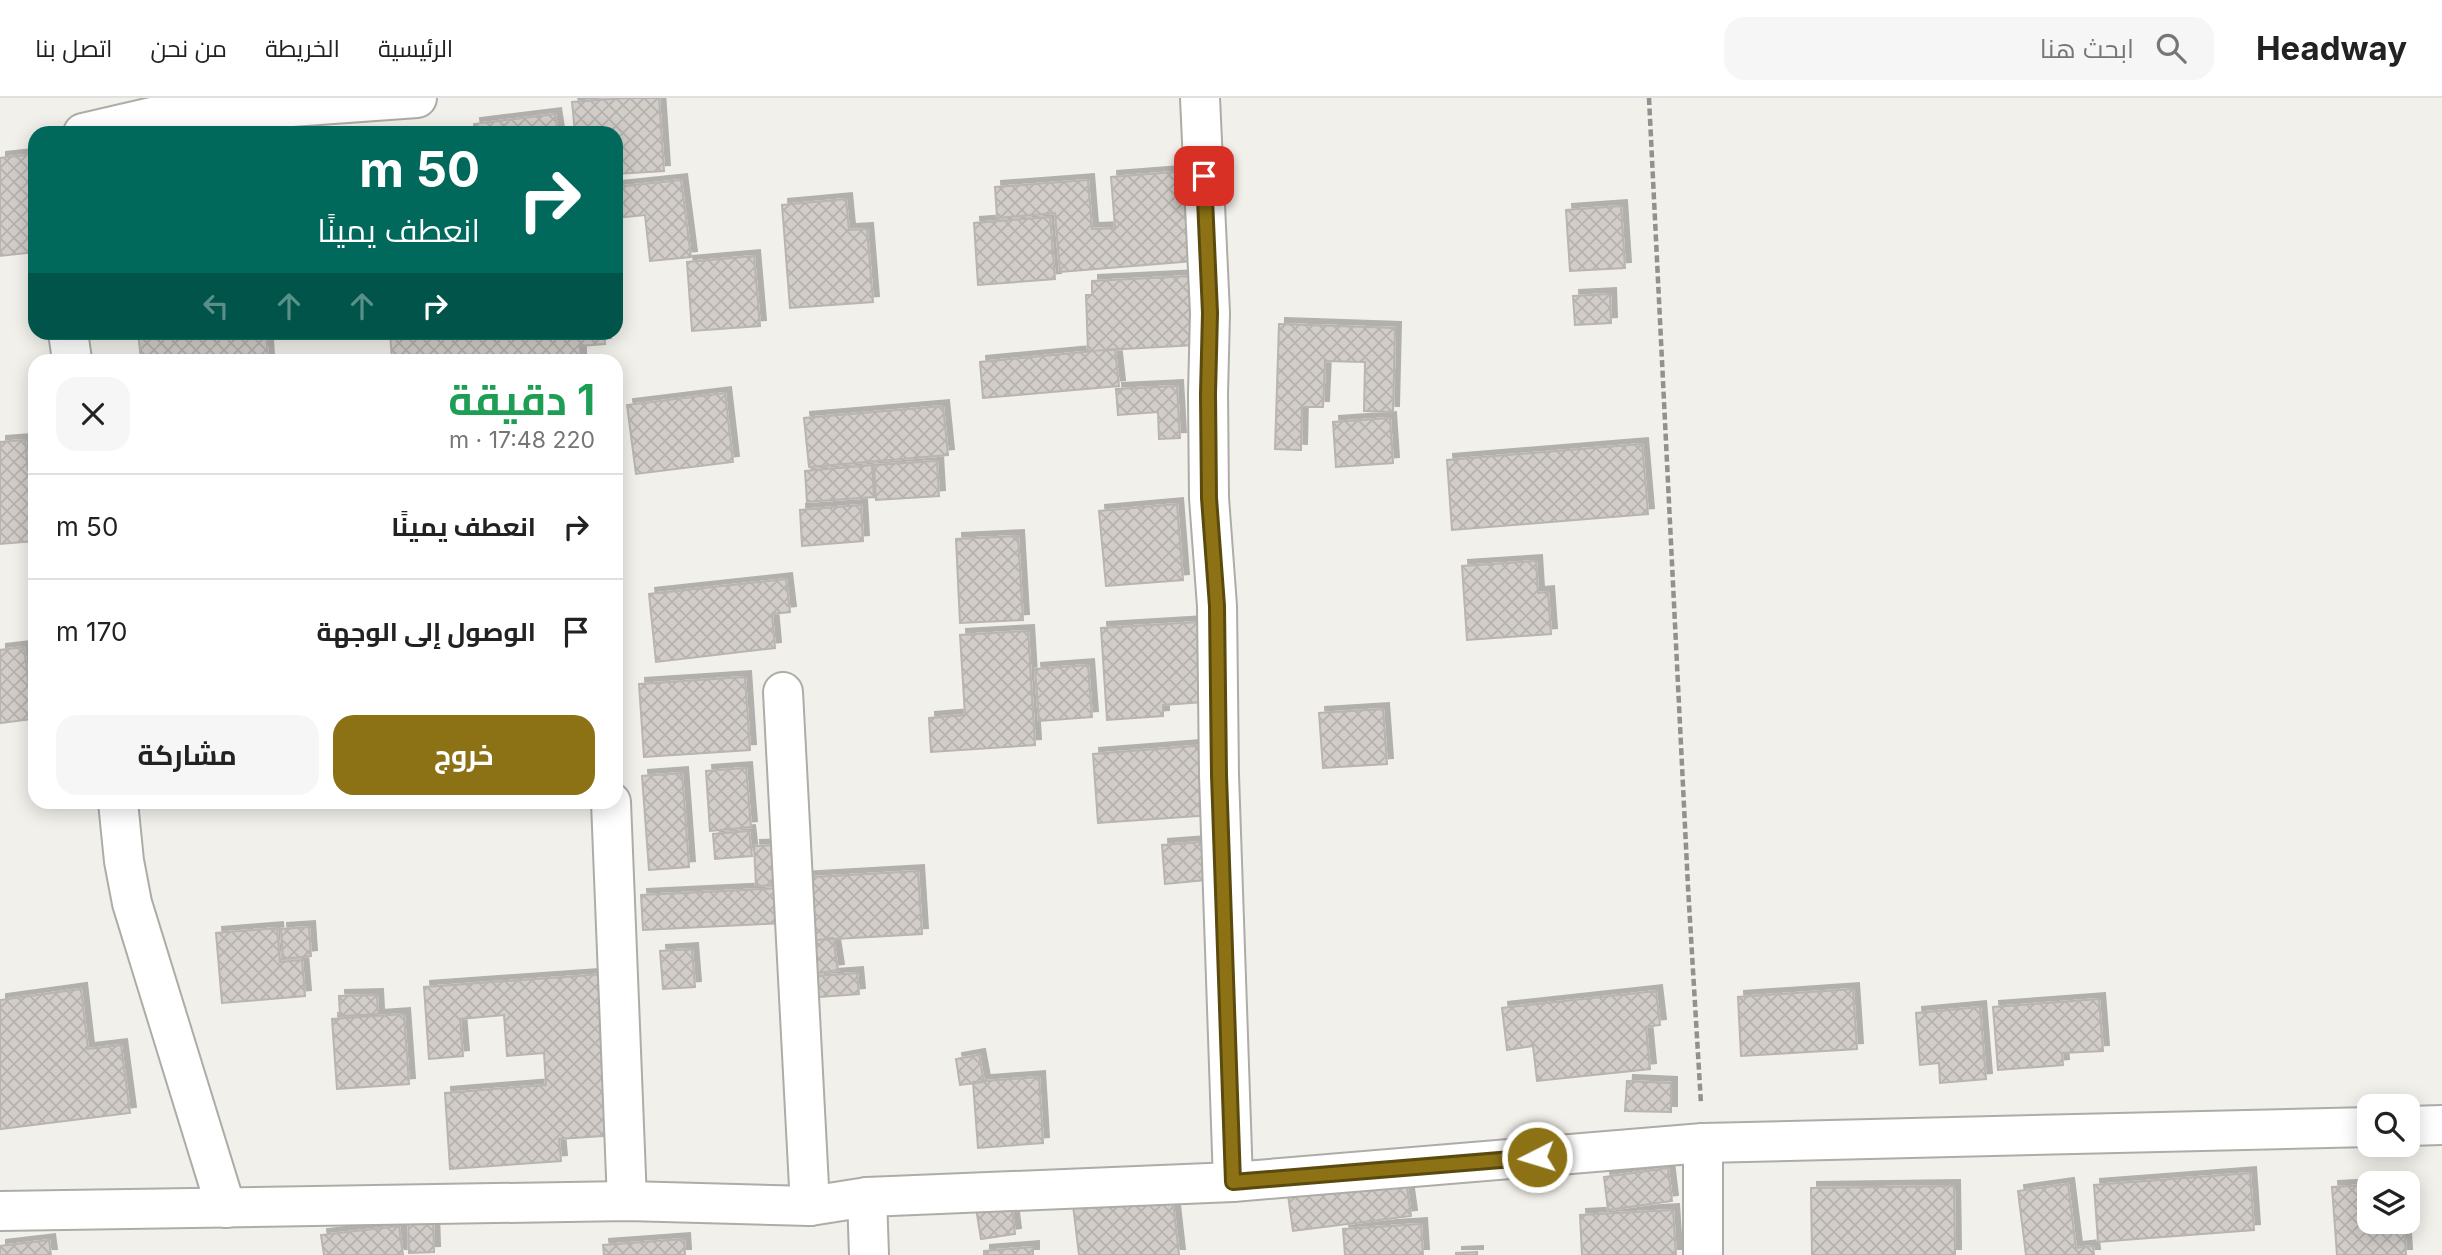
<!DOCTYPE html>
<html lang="ar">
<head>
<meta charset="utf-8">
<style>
	body { margin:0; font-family:Inter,Cairo,sans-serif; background:#f6f6f6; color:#222; direction:rtl; height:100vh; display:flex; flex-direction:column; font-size:26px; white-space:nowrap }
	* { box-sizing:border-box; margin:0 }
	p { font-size:23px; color:#767676 }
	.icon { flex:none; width:38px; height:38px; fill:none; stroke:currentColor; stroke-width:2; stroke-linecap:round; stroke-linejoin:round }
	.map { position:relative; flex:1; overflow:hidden; direction:ltr }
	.drawer { position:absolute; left:28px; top:256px; width:595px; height:455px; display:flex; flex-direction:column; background:#fff; border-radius:21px; box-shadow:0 4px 18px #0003; direction:rtl }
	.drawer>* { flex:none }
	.banner { position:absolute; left:28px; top:28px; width:595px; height:214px; border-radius:21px; box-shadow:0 4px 18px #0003; direction:rtl; background:#00695c; color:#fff; overflow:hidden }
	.buttons { position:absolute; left:2357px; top:996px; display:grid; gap:14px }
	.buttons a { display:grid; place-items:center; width:63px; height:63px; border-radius:14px; background:#fff; box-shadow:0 4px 18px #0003; font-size:35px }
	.pin { position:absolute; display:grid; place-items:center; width:60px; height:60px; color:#fff; margin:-30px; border-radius:14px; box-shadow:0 4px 10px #0006 }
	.me { position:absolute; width:77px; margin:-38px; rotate:265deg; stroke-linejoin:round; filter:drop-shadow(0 0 5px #0008) }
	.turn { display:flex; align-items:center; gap:24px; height:147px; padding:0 28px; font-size:32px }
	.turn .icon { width:91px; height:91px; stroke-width:2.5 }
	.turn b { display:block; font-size:49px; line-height:60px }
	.lanes { display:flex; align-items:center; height:66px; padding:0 28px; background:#0003; justify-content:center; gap:35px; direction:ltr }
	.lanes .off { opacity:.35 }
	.round { display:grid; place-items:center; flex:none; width:74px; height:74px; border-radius:21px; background:#f6f6f6 }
	.head { display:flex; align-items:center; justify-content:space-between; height:119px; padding:0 28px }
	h1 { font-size:42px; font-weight:700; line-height:52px; color:#1e9e55 }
	.primary-button { display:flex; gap:14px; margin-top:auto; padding:14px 28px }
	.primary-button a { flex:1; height:80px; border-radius:21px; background:#8c7215; color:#fff; font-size:28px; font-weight:700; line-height:80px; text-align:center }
	.primary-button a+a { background:#f6f6f6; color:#222 }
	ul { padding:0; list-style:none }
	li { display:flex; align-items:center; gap:21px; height:105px; padding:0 28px; border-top:2px solid #e0e0e0 }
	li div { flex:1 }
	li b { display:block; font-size:26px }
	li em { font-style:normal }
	header { display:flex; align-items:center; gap:42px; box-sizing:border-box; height:98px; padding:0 35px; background:#fff; border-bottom:2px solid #e0e0e0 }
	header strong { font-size:33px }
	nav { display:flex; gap:38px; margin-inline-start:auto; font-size:24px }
	.search { width:490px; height:63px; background:#f6f6f6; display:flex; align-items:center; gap:18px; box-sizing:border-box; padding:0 24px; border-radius:21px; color:#767676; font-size:26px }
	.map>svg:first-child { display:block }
	.building { fill:url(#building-cross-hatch); stroke:#b9b4b1; stroke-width:2; filter:url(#shadow) }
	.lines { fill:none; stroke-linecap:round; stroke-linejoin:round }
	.minor-casing { stroke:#adaca7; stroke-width:42 }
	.tertiary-casing { stroke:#adaca7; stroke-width:42 }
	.path { stroke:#92918d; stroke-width:4.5; stroke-dasharray:7 3.5; stroke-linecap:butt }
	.minor { stroke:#fff; stroke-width:38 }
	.tertiary { stroke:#fff; stroke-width:38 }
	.route-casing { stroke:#5b4a0e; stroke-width:18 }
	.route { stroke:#8c7215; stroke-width:12 }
</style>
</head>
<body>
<header>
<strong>Headway</strong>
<div class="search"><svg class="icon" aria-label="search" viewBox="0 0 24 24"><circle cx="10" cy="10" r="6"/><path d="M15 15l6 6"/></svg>ابحث هنا</div>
<nav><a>الرئيسية</a><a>الخريطة</a><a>من نحن</a><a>اتصل بنا</a></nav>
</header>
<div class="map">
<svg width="2442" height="1157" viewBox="0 0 2442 1157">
	<defs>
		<pattern id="building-cross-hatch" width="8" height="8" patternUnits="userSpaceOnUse" patternTransform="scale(1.75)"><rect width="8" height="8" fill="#d2cdc9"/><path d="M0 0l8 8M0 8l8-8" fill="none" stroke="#b5b1ad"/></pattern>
		<filter id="shadow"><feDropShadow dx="6" dy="-6" stdDeviation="0" flood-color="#0004"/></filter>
	</defs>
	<rect width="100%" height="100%" fill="#f1f0ea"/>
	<path class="building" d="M626,0H659L664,73L616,76V35H575L572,4Z
		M555,16L558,35H475L474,26Z
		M35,56V154L0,158V60Z
		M1187,73L1194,163L1060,174L1055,115L997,120L995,89L1088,82L1092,131L1115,130L1111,79Z
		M681,82L691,159L650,163L645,117L616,120V89Z
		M846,101L849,132L867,131L873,204L790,210L782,107Z
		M1621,108L1625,170L1570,173L1566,112Z
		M1050,119L1055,181L978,187L974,125Z
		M754,158L760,228L692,233L687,164Z
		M1192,178L1196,247L1088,253L1086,197H1092V183Z
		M1610,196L1611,225L1575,227L1573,198Z
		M1279,226L1395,230L1393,314L1364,313L1365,264L1325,263L1323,309H1302L1301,352L1275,351Z
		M138,234H266L268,262H141Z
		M390,234H604L605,246L580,248V262H392Z
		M1115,251L1119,288L983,300L980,264Z
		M1177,288L1180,340L1159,341L1158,314L1118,317L1116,291Z
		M725,295L733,364L636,376L627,307Z
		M943,308L948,357L809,369L804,320Z
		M1390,320L1393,365L1336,369L1333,324Z
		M25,342L28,372L35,371V443L0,446V344Z
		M1642,346L1648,416L1452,432L1447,362Z
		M937,363L939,398L876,402L874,367Z
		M872,367L874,399L807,404L805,373Z
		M1177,406L1183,482L1106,488L1099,413Z
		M861,407L863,443L802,448L800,412Z
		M1018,438L1023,522L960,525L956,441Z
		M1536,463L1538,495L1548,494L1551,536L1467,542L1462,468Z
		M786,481L790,514L772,516L775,550L656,564L649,496Z
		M1199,524L1204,604L1163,607V618L1107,622L1101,530Z
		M1028,533L1035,647L931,654L929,620L965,617L960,537Z
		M24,549L33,621L0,625V552Z
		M1088,567L1092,619L1039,623L1035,571Z
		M745,579L750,652L644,659L639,586Z
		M1383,611L1387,666L1323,670L1319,615Z
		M1207,647L1212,717L1098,725L1093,656Z
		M746,670L751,729L710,733L706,673Z
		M682,675L689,769L649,772L642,678Z
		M749,733L752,758L715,761L713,736Z
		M1214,743L1216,781L1165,786L1162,747Z
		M780,747L782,787L756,788L754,748Z
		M918,773L922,836L801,843L797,780Z
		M784,790L785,825L643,832L641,797Z
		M309,829L311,858L283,861L281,831Z
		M277,830L280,864L302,862L305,898L222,905L216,835Z
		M833,840L838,872L803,877L799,845Z
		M692,851L695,889L663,891L660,853Z
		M857,875L859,896L806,900L804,879Z
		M606,876L617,1037L559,1041L561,1063L450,1071L445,995L546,987L544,955L507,958L504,917L460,921L463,958L429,961L424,889Z
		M81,891L88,951L121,947L130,1015L0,1031V902Z
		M1853,891L1857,951L1741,958L1738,899Z
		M1656,893L1660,927L1646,929L1650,971L1537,983L1533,948L1507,952L1502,910Z
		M377,897L378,916L340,918L339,898Z
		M2099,901L2103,953L2062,955L2063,967L1998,972L1993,909Z
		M1980,909L1986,981L1940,985L1939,965L1920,967L1916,915Z
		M404,916L409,986L337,991L332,921Z
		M979,957L984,984L960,987L956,961Z
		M1039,979L1043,1045L978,1050L973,984Z
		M1627,983L1671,985V1014L1625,1013Z
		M1668,1070L1672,1103L1608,1112L1604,1079Z
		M2250,1075L2254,1132L2098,1144L2094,1087Z
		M1406,1082L1411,1118L1293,1133L1288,1097Z
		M2068,1086L2076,1150L2093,1148L2094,1157H2026L2018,1093Z
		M2370,1087V1124H2404L2406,1157H2337L2332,1089Z
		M1954,1088L1955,1157H1812L1811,1090Z
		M1172,1095L1179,1157H1079L1073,1107Z
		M1011,1105L1015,1136L981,1141L976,1110Z
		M1673,1112L1676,1157H1582L1580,1117Z
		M433,1119L434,1154L409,1155L408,1120Z
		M1421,1126L1423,1157H1345L1343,1131Z
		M399,1128L403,1157H324L321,1137Z
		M684,1141L685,1157H604L603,1147Z
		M49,1142L51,1157H0V1148Z
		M1033,1149V1157H984V1153Z
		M1477,1154V1157H1456V1155Z"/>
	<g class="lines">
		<defs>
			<path id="minor" d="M1200,0L1210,215L1208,296L1209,400L1217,508L1219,677L1233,1084
				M83,35L152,19L417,0
				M68,234L72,262
				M783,594L810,1108
				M118,704L124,763L132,805L226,1110
				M611,704L627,1103
				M867,1099L869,1157
				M1703,1157V1045"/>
			<path id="tertiary" d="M2408,1028L2442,1027
				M0,1113L627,1103L810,1108L867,1099L1233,1084L1703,1045L2370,1029"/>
		</defs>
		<use href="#minor" class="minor-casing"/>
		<use href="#tertiary" class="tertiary-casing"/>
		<path class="path" d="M1649,0L1688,789L1701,1006"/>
		<use href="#minor" class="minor"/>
		<use href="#tertiary" class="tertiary"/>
	</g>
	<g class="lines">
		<defs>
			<path id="route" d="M1204,78L1210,215L1208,296L1209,400L1217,508L1219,677L1233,1084L1537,1059"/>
		</defs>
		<use href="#route" class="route-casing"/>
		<use href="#route" class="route"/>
	</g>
</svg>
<div class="buttons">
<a><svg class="icon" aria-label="search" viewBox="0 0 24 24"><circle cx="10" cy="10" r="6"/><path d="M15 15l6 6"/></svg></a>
<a><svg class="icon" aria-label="layers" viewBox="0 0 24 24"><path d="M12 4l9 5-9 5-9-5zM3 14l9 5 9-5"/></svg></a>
</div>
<div class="pin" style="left:1204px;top:78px;background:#d93025"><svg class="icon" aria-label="arrive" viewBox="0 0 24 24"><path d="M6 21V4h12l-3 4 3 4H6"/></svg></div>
<svg class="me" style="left:1537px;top:1059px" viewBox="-20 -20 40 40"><circle r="17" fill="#8c7215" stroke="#fff" stroke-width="3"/><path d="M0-11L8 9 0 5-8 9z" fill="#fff"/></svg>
<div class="banner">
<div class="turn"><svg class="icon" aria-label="right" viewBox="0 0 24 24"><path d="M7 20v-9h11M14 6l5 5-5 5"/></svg><div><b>50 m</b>انعطف يمينًا</div></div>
<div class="lanes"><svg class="icon off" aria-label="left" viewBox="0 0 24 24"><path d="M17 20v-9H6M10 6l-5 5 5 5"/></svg><svg class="icon off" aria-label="ahead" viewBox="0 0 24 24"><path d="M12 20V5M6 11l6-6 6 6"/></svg><svg class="icon off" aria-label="ahead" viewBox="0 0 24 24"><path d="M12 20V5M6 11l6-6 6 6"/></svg><svg class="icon" aria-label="right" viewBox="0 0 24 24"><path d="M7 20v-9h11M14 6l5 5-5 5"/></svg></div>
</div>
<section class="drawer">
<div class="head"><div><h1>1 دقيقة</h1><p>220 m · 17:48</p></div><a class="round"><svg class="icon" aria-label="close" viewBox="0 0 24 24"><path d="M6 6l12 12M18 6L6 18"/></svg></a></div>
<ul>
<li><svg class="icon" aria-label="right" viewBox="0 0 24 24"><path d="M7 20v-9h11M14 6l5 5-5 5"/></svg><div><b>انعطف يمينًا</b></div><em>50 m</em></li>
<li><svg class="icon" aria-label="arrive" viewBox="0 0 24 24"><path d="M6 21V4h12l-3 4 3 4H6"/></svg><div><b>الوصول إلى الوجهة</b></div><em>170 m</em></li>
</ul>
<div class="primary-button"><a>خروج</a><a>مشاركة</a></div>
</section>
</div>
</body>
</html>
